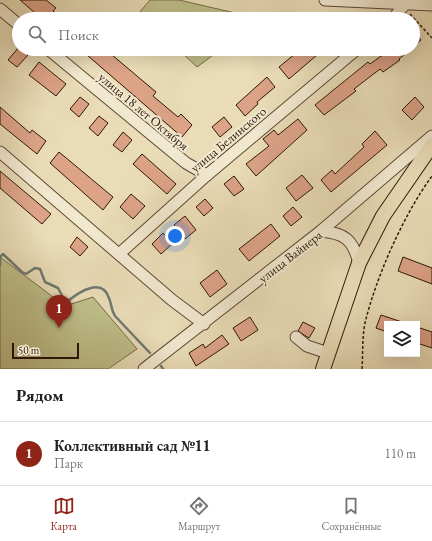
<!DOCTYPE html>
<html lang="ru">
<meta charset="utf-8">
<style>
:root{--surface:#fff;--page:#f2f2f2;--text:#202124;--muted:#757577;--line:#e0e0e0;--accent:#8f2418}
body{margin:0;font-family:"EB Garamond",serif;background:var(--page);color:var(--text)}
.controls{position:absolute;right:12px;bottom:12px;display:grid;overflow:hidden;border-radius:0px;box-shadow:0 4px 16px #0002}
.controls button{width:36px;height:36px;display:grid;place-items:center;padding:0;border:0;border-bottom:1px solid var(--line);background:var(--surface);color:var(--text);font:20px sans-serif}
.scale{position:absolute;left:12px;bottom:10px;width:67px;box-sizing:border-box;padding-left:4px;border:2px solid #2e1808;border-top:0;font-size:11px;line-height:14px;white-space:nowrap;color:#2e1808;-webkit-text-stroke:3px #f1e8d0;paint-order:stroke}
.you{position:absolute;left:175px;top:236px;width:14px;height:14px;margin:-10px;border:3px solid #fff;border-radius:50%;background:#1a73e8;box-shadow:0 0 0 6px #1a73e833}
.badge{display:grid;place-items:center;width:26px;height:26px;border-radius:50%;background:var(--accent);color:#fff;font-size:13px;font-weight:700}
.pin{position:absolute;translate:-50% -33px;filter:drop-shadow(0 1px 2px #0008)}
.pin::after{content:'';position:absolute;top:21px;width:14px;height:12px;background:inherit;clip-path:polygon(0 0,100% 0,50% 100%)}
.list{margin:0;padding:0;list-style:none}
h2{display:flex;justify-content:space-between;align-items:center;height:52px;margin:0;padding:0 16px;font-size:17px}
h2 small{font-size:13px;font-weight:400;color:var(--muted)}
.list li{display:grid;grid-template-columns:26px 1fr auto;gap:12px;align-items:center;box-sizing:border-box;height:64px;padding:0 16px;border-top:1px solid var(--line)}
.list b{display:block;font-size:15px;white-space:nowrap}
.list p{margin:0;font-size:13px;white-space:nowrap;color:var(--muted)}
.list em{font-size:13px;font-style:normal;color:var(--muted)}
.icon{flex:none;width:22px;height:22px;fill:none;stroke:currentColor;stroke-width:2;stroke-linecap:round;stroke-linejoin:round}
.map{position:relative;flex:none;width:432px;height:369px;overflow:hidden}
.search{position:absolute;background:var(--surface);box-shadow:0 4px 16px #0002;left:12px;right:12px;top:12px;height:44px;display:flex;align-items:center;gap:10px;box-sizing:border-box;padding:0 14px;border-radius:22px;color:var(--muted);font-size:15px}
.sheet{height:116px;background:var(--surface)}
nav{display:flex;justify-content:space-around;align-items:center;box-sizing:border-box;height:56px;border-top:1px solid var(--line);background:var(--surface);font-size:11px;color:var(--muted)}
nav a{display:grid;justify-items:center;gap:2px}
nav .on{color:var(--accent)}
.map>svg:first-child{display:block}
.green{fill:#bebe89;stroke:#766b48}
.lines{fill:none;stroke-linecap:round;stroke-linejoin:round}
.stream{stroke:#6f7972;stroke-width:2.5}
.building{fill:#dca387;stroke:#2e1808}
.minor-casing{stroke:#5d4934;stroke-width:13}
.major-casing{stroke:#2e1808;stroke-width:16}
.path{stroke:#2e1808;stroke-width:1.5;stroke-dasharray:3 2;stroke-linecap:butt}
.minor{stroke:#f1e8d0;stroke-width:11}
.major{stroke:#e9dcb7;stroke-width:14}
.labels{text-anchor:middle;stroke-width:4;stroke-linejoin:round;paint-order:stroke}
.street-label{font-size:13px;fill:#2e1808;stroke:#f1e8d0}
</style>
<div class="map">
<svg width="432" height="369" viewBox="0 0 432 369">
<rect width="100%" height="100%" fill="#e9dcb7"/>
<filter id="stains"><feTurbulence type="fractalNoise" baseFrequency=".005" numOctaves="4"/><feColorMatrix values="0 0 0 0 .2 0 0 0 0 .09 0 0 0 0 .02 0 0 0 .5 -.17"/></filter>
<radialGradient id="worn" r=".72"><stop offset=".6" stop-color="#630" stop-opacity="0"/><stop offset="1" stop-color="#630" stop-opacity=".3"/></radialGradient>
<!-- green -->
<g class="green">
<path d="M150,0h29l82,19h-116l-6,-6z"/>
<path d="M178,49h43l-24,18z"/>
<path d="M0,257l65,49 28,-9 44,52 -29,20h-108z"/>
</g>
<g class="lines">
<!-- stream -->
<g class="stream">
<path d="M0,265v-8l3,-3 19,18 4,2 9,-6 5,1 5,13 13,6 7,13h3c11,-9 34,-24 41,-3 3,7 2,12 6,18l35,37"/>
<path d="M161,366l2,3"/>
</g>
</g>
<!-- building -->
<g class="building">
<path d="M20,0h26l10,8 -3,3 10,8h-21z"/>
<path d="M413,31l8,9 -8,7z"/>
<path d="M19,47l9,8 -11,12 -9,-7z"/>
<path d="M80,49h25l51,43 -3,4 25,21 3,-3 11,11 -10,12z"/>
<path d="M301,49h23l-35,30 -10,-12z"/>
<path d="M391,49h20l-12,10 1,1 -17,12 -3,-3 -26,20 2,2 -32,24 -9,-10 53,-43 2,2z"/>
<path d="M39,62l27,22 -10,12 -27,-21z"/>
<path d="M267,77l8,10 -18,15 1,2 -13,12 -9,-11z"/>
<path d="M80,97l9,7 -10,13 -9,-8z"/>
<path d="M415,97l9,10 -12,13 -10,-10z"/>
<path d="M0,107l30,26 2,-3 14,11 -9,13 -37,-30z"/>
<path d="M99,116l9,7 -10,13 -9,-8z"/>
<path d="M224,117l8,10 -12,10 -8,-10z"/>
<path d="M298,119l9,11 -51,46 -10,-12 23,-18 -6,-7 11,-9 4,5z"/>
<path d="M375,131l12,14 -56,47 -10,-12 11,-10 3,4 29,-27 -2,-3z"/>
<path d="M123,132l9,8 -10,12 -9,-7z"/>
<path d="M59,152l54,45 -10,13 -53,-47z"/>
<path d="M142,154l34,30 -9,10 -34,-30z"/>
<path d="M0,171l51,43 -9,10 -42,-36z"/>
<path d="M302,175l11,13 -17,13 -10,-13z"/>
<path d="M234,176l10,13 -10,7 -10,-12z"/>
<path d="M131,194l14,12 -12,13 -13,-12z"/>
<path d="M205,199l8,9 -9,8 -8,-9z"/>
<path d="M293,207l9,10 -11,9 -8,-10z"/>
<path d="M185,216l11,14 -11,9 -11,-14z"/>
<path d="M271,224l9,12 -31,25 -10,-12z"/>
<path d="M163,233l9,11 -11,10 -9,-10z"/>
<path d="M77,237l11,10 -8,9 -10,-9z"/>
<path d="M403,257l29,11v16l-34,-13z"/>
<path d="M217,270l10,14 -17,13 -10,-14z"/>
<path d="M381,315l24,8 -1,1h-17v8l-11,-4z"/>
<path d="M250,317l8,13 -17,11 -8,-13z"/>
<path d="M303,322l12,6 -6,10 -11,-7z"/>
<path d="M417,327l15,5v16l-15,-5z"/>
<path d="M222,335l7,9 -33,22 -7,-13 14,-9 2,4z"/>
</g>
<g class="lines">
<defs>
<g id="minor">
<path d="M325,0l107,5"/>
<path d="M0,9l19,16"/>
<path d="M393,19l12,-15"/>
<path d="M48,49l138,114 21,12"/>
<path d="M0,152l172,148 32,24"/>
<path d="M321,231c24,2 32,9 38,32"/>
<path d="M119,254l88,-79 150,-126"/>
<path d="M296,337l11,9 21,7"/>
<path d="M144,369l177,-138 111,-95"/>
</g>
<path id="major" d="M323,369l36,-106 24,-47 49,-71"/>
</defs>
<!-- minor casing -->
<use href="#minor" class="minor-casing"/>
<!-- major casing -->
<use href="#major" class="major-casing"/>
<!-- path -->
<g class="path">
<path d="M410,14l22,24"/>
<path d="M362,369c1,-15 0,-31 3,-46 11,-46 39,-109 67,-147"/>
</g>
<!-- minor -->
<use href="#minor" class="minor"/>
<!-- major -->
<use href="#major" class="major"/>
</g>
<g class="labels">
<!-- street labels -->
<g class="street-label">
<text transform="translate(144 111) rotate(40)" y="5">улица 18 лет Октября</text>
<text transform="translate(228 139) rotate(-40)" y="5">улица Белинского</text>
<text transform="translate(290 256) rotate(-38)" y="5">улица Вайнера</text>
</g>
</g>
<rect width="100%" height="100%" filter="url(#stains)"/>
<rect width="100%" height="100%" fill="url(#worn)"/>
</svg>
<div class="controls">
<button><svg class="icon" aria-label="layers" viewBox="0 0 24 24"><path d="M12 4l9 5-9 5-9-5zM3 14l9 5 9-5"/></svg></button>
</div>
<div class="scale">50 m</div>
<div class="you"></div>
<div class="pin badge" style="left:59px;top:328px">1</div>
<div class="search"><svg class="icon" aria-label="search" viewBox="0 0 24 24"><circle cx="10" cy="10" r="6"/><path d="M15 15l6 6"/></svg>Поиск</div>
</div>
<section class="sheet">
<h2>Рядом<small></small></h2>
<ul class="list">
<li><span class="badge">1</span><div><b>Коллективный сад №11</b><p>Парк</p></div><em>110 m</em></li>
</ul>
</section>
<nav>
<a class="on"><svg class="icon" aria-label="map" viewBox="0 0 24 24"><path d="M3 6l6-2 6 2 6-2v14l-6 2-6-2-6 2zM9 4v14M15 6v14"/></svg>Карта</a>
<a><svg class="icon" aria-label="directions" viewBox="0 0 24 24"><path d="M12 3l9 9-9 9-9-9zM9 14v-3h6M13 9l2 2-2 2"/></svg>Маршрут</a>
<a><svg class="icon" aria-label="saved" viewBox="0 0 24 24"><path d="M7 4h10v16l-5-4-5 4z"/></svg>Сохранённые</a>
</nav>
